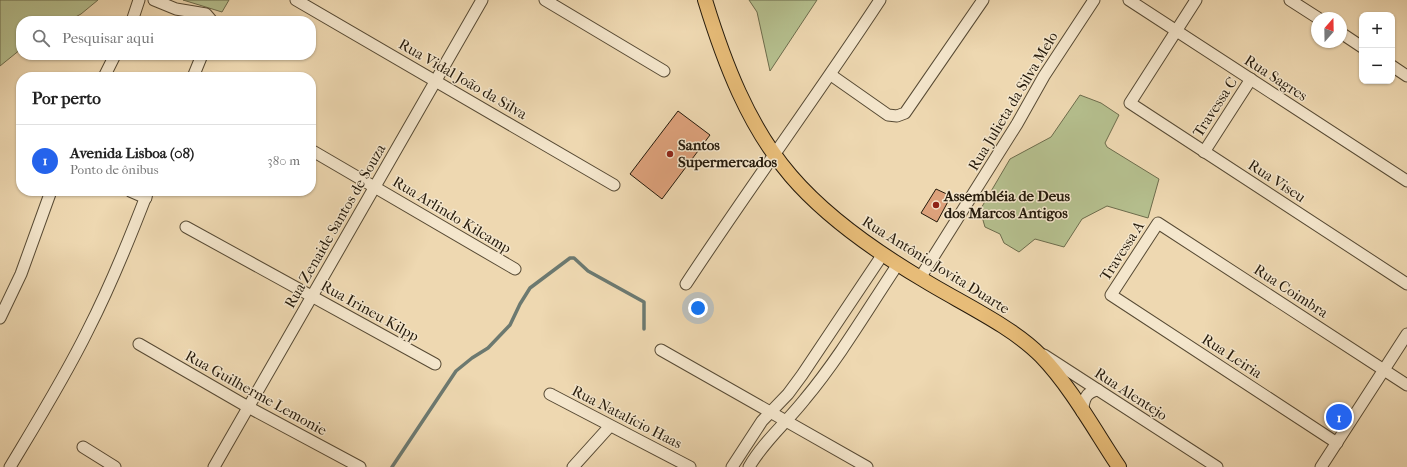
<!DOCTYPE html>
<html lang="pt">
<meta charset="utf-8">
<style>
:root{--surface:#fff;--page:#f2f2f2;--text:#222;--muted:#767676;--line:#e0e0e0;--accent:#2563eb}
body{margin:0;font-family:"IM FELL French Canon",serif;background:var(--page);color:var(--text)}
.controls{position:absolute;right:12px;top:12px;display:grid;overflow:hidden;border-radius:8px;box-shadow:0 1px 3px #0004}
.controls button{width:36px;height:36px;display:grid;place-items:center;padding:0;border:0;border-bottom:1px solid var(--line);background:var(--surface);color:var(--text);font:20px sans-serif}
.compass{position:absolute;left:1311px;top:12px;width:36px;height:36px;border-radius:50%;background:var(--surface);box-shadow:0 1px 3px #0004;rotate:20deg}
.you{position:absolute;left:698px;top:308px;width:14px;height:14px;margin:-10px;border:3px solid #fff;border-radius:50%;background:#1a73e8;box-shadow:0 0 0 6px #1a73e833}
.badge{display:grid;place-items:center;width:26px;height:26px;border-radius:50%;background:var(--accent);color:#fff;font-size:13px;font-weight:700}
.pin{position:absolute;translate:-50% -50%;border:2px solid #fff;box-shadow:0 1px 4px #0006}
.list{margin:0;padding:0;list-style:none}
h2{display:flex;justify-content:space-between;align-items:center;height:52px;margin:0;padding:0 16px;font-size:17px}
h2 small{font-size:13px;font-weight:400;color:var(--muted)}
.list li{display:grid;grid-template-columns:26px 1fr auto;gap:12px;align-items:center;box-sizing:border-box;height:72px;padding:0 16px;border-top:1px solid var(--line)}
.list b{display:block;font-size:15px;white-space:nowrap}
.list p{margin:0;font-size:13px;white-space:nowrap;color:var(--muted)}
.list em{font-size:13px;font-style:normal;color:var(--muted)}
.icon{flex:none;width:22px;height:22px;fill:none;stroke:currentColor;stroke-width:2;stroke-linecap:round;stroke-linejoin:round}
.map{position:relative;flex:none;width:1407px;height:467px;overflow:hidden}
.search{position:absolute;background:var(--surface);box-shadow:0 1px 3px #0004;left:16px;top:16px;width:300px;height:44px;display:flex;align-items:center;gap:10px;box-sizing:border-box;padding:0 14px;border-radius:16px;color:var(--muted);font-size:15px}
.panel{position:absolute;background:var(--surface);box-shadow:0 1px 3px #0004;left:16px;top:72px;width:300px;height:124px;border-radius:16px}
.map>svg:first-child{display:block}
.green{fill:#b5bf8e;stroke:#6d6c4c}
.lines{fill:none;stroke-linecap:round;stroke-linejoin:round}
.stream{stroke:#6c7970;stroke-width:3.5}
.building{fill:#dda17b;stroke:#251a0b}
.minor-casing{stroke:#574a34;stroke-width:13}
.major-casing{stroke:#251a0b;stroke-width:16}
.minor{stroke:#f4e6cc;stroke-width:11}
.major{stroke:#e7bc78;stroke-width:14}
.poi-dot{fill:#8f2418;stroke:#f4e6cc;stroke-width:1.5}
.labels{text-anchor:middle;stroke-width:3;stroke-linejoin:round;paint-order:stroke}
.street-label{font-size:15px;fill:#251a0b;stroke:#f4e6cc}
.poi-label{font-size:15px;font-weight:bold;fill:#251a0b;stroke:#f4e6cc;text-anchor:start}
</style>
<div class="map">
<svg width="1407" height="467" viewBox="0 0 1407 467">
<rect width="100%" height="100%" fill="#eed8b1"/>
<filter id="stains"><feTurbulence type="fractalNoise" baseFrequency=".005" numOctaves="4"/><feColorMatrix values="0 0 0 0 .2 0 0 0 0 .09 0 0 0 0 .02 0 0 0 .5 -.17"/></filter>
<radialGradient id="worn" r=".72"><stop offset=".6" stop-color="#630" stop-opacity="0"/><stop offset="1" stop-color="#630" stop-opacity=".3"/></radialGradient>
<!-- green -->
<g class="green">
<path d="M0,0h98l-17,14 -13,7h-47v28l-21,17z"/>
<path d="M183,0h46l-7,12z"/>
<path d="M749,0h68l-47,71 -13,-59z"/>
<path d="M1080,95l21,8 18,12 -14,28 2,4 52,32 -11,39 -41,-12 -25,13 -18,28 -29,-8 -16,13 -15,-9 -4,-9 -15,-7 -5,-17 30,-51 41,-22z"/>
</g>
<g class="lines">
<!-- stream -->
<path class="stream" d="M392,467l64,-96 16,-13 16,-10 22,-23 10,-21 10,-16 40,-30h4l14,13 56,31v27"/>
</g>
<!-- building -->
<g class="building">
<path d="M678,111l32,24 -48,64 -32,-25z"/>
<path d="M936,189l15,7 -14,26 -16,-9z"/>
</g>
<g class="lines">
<defs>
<g id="minor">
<path d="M154,0l22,9 30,5 6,7"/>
<path d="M296,0l318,185"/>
<path d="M545,0l119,71"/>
<path d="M1129,0l278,181"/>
<path d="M1196,0l-66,103 277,181"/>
<path d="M1290,0l28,18"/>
<path d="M132,21l7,-21"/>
<path d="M1341,33l21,14"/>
<path d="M1392,66l15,10"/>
<path d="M831,75l57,40 9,1 8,-3 78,-113"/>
<path d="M104,77l11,-22"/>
<path d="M193,77l9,-22"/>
<path d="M311,150l204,119"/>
<path d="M1204,152l47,-73"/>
<path d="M130,191l16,7"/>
<path d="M186,227l249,137"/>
<path d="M920,278l97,-154 27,-48 50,-76"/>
<path d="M686,284c63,-96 131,-188 194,-284"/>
<path d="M0,318l21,-44 30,-83"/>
<path d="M139,344l109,63 112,60"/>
<path d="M661,350l206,117"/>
<path d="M1044,355l173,112"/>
<path d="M550,394l140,73"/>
<path d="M1082,412c2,-12 3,-20 16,-22"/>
<path d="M1337,443l-226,-148 47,-72 249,162"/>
<path d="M83,447l32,20"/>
<path d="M10,467c27,-45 55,-90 78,-137 23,-45 42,-92 60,-139"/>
<path d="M214,467l268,-467"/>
<path d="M573,467l37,-41"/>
<path d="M732,467l30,-46 26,-27 14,-19 81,-121"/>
<path d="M749,467c15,-26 38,-45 56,-68 35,-42 63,-90 93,-135"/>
<path d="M1321,467l86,-133"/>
</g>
<path id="major" d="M705,0c19,62 43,126 86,176 36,42 84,75 131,103 37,23 90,47 119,77 30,31 54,75 78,111"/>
</defs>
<!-- minor casing -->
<use href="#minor" class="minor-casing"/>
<!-- major casing -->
<use href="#major" class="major-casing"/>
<!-- minor -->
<use href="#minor" class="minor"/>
<!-- major -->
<use href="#major" class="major"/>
</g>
<!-- markers -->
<g class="poi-dot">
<circle cx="670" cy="154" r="4"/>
<circle cx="936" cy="205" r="4"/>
</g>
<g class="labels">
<!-- street labels -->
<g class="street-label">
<text transform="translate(1276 78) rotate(33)" y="5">Rua Sagres</text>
<text transform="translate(463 79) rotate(30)" y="5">Rua Vidal João da Silva</text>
<text transform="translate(1013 101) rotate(-59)" y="5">Rua Julieta da Silva Melo</text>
<text transform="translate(1215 107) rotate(-57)" y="5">Travessa C</text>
<text transform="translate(1277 181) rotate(33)" y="5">Rua Viseu</text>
<text transform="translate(452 215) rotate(31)" y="5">Rua Arlindo Kilcamp</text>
<text transform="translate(335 226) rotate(-60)" y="5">Rua Zenaide Santos de Souza</text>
<text transform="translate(1122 251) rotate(-57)" y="5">Travessa A</text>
<text transform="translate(936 265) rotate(32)" y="5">Rua Antônio Jovita Duarte</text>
<text transform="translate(1291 291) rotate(33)" y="5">Rua Coimbra</text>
<text transform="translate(370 311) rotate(29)" y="5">Rua Irineu Kilpp</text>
<text transform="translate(1232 356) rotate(33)" y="5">Rua Leiria</text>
<text transform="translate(256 393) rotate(29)" y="5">Rua Guilherme Lemonie</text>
<text transform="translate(1131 394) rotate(33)" y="5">Rua Alentejo</text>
<text transform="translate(627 417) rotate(27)" y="5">Rua Natalício Haas</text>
</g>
<!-- poi labels -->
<g class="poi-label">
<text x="678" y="150">Santos<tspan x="678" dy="17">Supermercados</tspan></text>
<text x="944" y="201">Assembléia de Deus<tspan x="944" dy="17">dos Marcos Antigos</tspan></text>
</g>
</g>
<rect width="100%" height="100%" filter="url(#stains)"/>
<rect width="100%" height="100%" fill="url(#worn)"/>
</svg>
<div class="controls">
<button>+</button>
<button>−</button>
</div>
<svg class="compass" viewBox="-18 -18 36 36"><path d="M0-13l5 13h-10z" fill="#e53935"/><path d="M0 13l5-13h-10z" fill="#767676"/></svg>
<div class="you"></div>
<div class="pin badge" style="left:1339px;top:417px">1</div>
<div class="search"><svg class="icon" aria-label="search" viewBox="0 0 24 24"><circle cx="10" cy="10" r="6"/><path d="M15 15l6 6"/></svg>Pesquisar aqui</div>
<section class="panel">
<h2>Por perto<small></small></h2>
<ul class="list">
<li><span class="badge">1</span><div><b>Avenida Lisboa (08)</b><p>Ponto de ônibus</p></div><em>380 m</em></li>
</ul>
</section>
</div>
